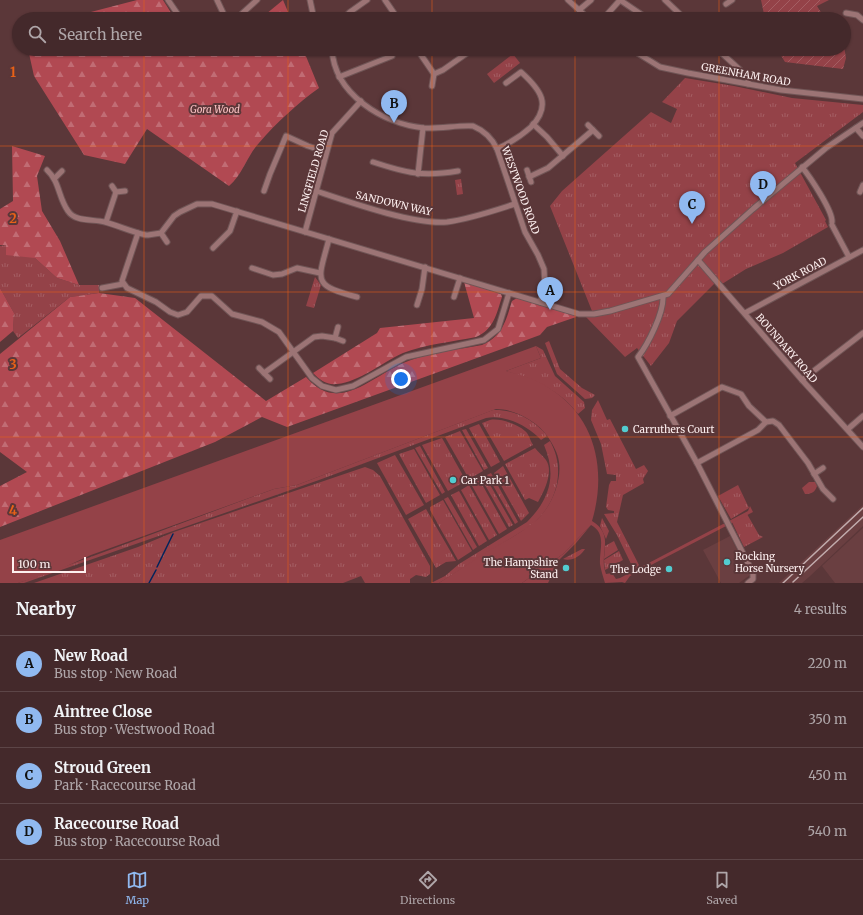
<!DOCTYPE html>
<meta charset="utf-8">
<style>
:root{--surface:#44292b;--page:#4e3537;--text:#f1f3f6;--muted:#afa6a9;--line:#5c4547;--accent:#90b9f0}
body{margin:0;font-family:Merriweather,serif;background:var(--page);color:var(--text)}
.scale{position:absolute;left:12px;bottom:10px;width:74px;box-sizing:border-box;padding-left:4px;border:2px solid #fef0f0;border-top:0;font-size:11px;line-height:14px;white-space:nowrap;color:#fef0f0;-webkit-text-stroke:3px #5b3739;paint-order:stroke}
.you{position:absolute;left:401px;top:379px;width:14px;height:14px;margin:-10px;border:3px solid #fff;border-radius:50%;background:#1a73e8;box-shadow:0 0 0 6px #1a73e833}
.badge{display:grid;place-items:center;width:26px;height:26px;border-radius:50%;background:var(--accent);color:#111;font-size:13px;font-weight:700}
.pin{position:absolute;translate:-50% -33px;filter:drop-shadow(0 1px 2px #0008)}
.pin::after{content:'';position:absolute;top:21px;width:14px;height:12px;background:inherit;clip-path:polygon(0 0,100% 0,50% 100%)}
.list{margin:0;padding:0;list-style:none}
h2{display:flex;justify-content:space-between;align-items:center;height:52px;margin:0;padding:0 16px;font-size:17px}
h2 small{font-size:13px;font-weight:400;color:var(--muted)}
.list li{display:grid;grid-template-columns:26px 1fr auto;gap:12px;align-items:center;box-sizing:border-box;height:56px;padding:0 16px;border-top:1px solid var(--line)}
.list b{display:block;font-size:15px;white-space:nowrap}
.list p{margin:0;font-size:13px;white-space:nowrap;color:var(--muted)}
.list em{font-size:13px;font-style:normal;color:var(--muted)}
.icon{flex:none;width:22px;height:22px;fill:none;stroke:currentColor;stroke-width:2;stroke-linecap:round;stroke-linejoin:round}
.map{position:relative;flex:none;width:863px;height:583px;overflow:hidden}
.search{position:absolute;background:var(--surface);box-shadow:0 1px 3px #0004;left:12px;right:12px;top:12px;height:44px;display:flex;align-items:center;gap:10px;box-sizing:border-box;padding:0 14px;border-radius:22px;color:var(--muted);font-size:15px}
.sheet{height:276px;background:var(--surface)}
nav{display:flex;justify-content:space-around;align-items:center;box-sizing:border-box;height:56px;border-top:1px solid var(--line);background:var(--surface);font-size:11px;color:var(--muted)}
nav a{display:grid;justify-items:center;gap:2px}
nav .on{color:var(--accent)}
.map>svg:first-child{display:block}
.built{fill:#6a3f41}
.grass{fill:url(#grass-tufts)}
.forest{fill:url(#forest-firs)}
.garden{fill:url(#garden-furrows)}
.pitch{fill:#944248}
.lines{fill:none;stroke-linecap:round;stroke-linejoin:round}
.stream{stroke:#00245c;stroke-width:1.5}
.minor-casing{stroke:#705556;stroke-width:7}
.minor{stroke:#9c7475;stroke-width:5}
.rail{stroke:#c2acad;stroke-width:1.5}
.grid{fill:none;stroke:#e96117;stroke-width:1;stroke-opacity:0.55}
.poi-dot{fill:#52ccd0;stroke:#5b3739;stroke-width:1.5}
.labels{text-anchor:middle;stroke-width:4;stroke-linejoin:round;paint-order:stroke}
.street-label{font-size:10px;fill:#fef0f0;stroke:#5b3739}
.park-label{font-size:10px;font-style:italic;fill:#fbc2c3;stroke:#5b3739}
.poi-label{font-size:10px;fill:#fef0f0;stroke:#5b3739;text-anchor:start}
.grid-label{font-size:13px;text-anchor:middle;font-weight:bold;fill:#e96117;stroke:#5b3739;stroke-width:4;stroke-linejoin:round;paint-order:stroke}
</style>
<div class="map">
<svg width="863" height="583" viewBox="0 0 863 583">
<defs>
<pattern id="grass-tufts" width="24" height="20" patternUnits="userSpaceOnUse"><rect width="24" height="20" fill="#944248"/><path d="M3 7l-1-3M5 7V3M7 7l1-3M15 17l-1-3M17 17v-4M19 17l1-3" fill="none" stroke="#a45e63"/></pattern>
<pattern id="forest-firs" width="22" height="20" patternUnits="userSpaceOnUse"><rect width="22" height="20" fill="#b14952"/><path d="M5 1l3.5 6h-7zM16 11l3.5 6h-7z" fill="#c16c74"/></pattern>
<pattern id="garden-furrows" width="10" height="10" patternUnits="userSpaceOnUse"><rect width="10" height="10" fill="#944248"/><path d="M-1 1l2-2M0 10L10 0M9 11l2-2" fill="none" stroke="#a45e63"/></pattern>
</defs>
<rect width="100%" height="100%" fill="#5b3739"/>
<!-- built -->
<g class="built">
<path d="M863,505v21l-54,51 -7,6h-23z"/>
<path d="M863,528v55h-28l-13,-17z"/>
<path d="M730,536l20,39 -11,8h-18l-18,-33z"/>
</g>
<!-- grass -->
<g class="grass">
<path d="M513,54l7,9 -26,20 -7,-9z"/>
<path d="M685,78l49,8 58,12 71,7v7l-68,51 31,57 -1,1 3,6 -45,26 -37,16 -24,15 -4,-4 -41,41 -8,22 -18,23 -14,-18 -12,9 -39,-40 6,-6 -42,-105 12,-15 89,-79 20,11 6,-14 -15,-7z"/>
<path d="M461,179l2,15 -6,1 -2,-15z"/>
<path d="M6,245l29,13 22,20 22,7h20v8l-29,4 -52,41 -5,-7 1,-18 -14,-25v-42z"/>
<path d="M315,277l6,8 -7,23 -8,-2z"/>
<path d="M549,341l11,28 22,19 13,7 -3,3 -7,1 -28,-25 -12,-31z"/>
<path d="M536,346l7,4 12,26 29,26 1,6 -7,6c-20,-26 -43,-33 -72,-43l35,-13z"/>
<path d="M598,400l9,20 3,-1 26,50 8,-4 4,6 -5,8 1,4 -21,12 -6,27 23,45 -6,3 -17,-35 -13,-21 10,-1v-2l-6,-1 -2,-3 3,-22 2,-4h5v-6l-9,-1 -6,-30 -10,-24 1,-10z"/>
<path d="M493,410c20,-1 42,10 54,26l-6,4c-12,-14 -37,-26 -55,-22l-167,62 -295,103h-6c86,-30 171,-63 256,-94l23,-4z"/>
<path d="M490,420c10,-2 27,4 35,11 4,3 5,9 8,14l-29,16 -22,-38z"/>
<path d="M479,424l21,38 -9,5 -22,-39z"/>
<path d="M466,429l22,39 -4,2 -22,-40z"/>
<path d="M460,431l23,40 -14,8 -24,-42z"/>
<path d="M442,438l24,43 -18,10 -26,-46z"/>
<path d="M550,441c17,30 6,66 -21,86l-90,56h-8l14,-7 14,-12 68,-42c23,-23 30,-47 17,-77z"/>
<path d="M420,446l25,46 -3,2 -27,-46z"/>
<path d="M535,448c3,4 8,8 11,12 8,12 -2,31 -8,42l-9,-4 -4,2 -20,-36z"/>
<path d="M414,449l26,46 -14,8 -27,-49z"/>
<path d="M395,455l29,50 -18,10 -29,-52z"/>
<path d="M503,466l26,47 -8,8 -27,-48z"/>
<path d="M365,467l8,3 7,6 50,90v8l-4,3 -10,-2 -6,4v4h-45l-4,-7 -18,7h-309l104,-36 36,-15z"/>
<path d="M491,473l27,49 -3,2 -28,-49z"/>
<path d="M485,476l28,49 -4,2 -28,-49z"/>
<path d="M479,479l28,50 -8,5 -28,-50z"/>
<path d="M809,482h6l2,4c-2,6 -5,8 -12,8l-3,-6z"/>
<path d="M469,485l28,50 -8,5 -28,-50z"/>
<path d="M738,485l11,23 -18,11 -13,-23z"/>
<path d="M459,491l28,50 -8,5 -28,-51z"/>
<path d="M448,497l29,50 -4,3 -29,-51z"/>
<path d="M443,500l29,51 -14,9 -28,-50v-3z"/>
<path d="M426,509l30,52 -10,1 -10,6 -28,-49z"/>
<path d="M747,514l12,21 4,2 -19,10 -12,-25z"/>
<path d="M602,518l7,13 -3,8 -6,-13z"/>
<path d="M591,525l-15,18 -17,17 -11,23h-26l41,-29z"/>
<path d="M614,541l4,9 -14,9 1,-13z"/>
<path d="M582,549h3c-4,7 -14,13 -22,10z"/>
<path d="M619,551l4,9 -18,10 -1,-10z"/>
</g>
<!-- forest -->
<g class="forest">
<path d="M137,0h26l12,19h-111z"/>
<path d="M283,0l8,19h-31z"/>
<path d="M28,49h166l4,6 21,-2 5,-4h79l16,39c-21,15 -43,35 -60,55 -12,13 -16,31 -30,43l-82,-57 -22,35 -41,-9 -50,-79z"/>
<path d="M12,146l33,10 -8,20 5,35 18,30 19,44 -22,-7 -22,-20 -29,-3v-10h-6v-36l13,-8z"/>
<path d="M464,282l37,12 1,3c-6,18 -8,32 -26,40 -24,5 -50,7 -73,16 -20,9 -44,29 -66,31 -11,1 -17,-4 -24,-11l64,-40 3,-5 94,-10z"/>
<path d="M0,288l14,25 -1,18 -13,11z"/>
<path d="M99,293l36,5 131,103 40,-24c35,41 70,-7 108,-18 22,-7 46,-10 68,-14 21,-9 24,-25 30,-44l5,-3 62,18 -32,11 -7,8 -253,92 -25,-10 -47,25 -215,85v-41l27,-14 -27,-20v-98l70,-57z"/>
</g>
<!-- garden -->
<g class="garden">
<path d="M761,0h68l-12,6 8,13h-60z"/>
<path d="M844,46l2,12 -3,11 -58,-7 -8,-13h67z"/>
</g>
<!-- pitch -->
<path class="pitch" d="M536,346l5,12 -35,13c15,4 30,8 43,17 47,29 58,83 43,133 24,15 6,32 14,53l6,-1 4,6 4,-1 128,-67 2,-5 3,6 -123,64 -5,7 -3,-1 -17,1c-2,-6 -4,-13 -5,-19 -1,-15 7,-30 -9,-39l-28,29 -41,29h-83c14,-9 29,-19 43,-28 17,-11 37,-20 52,-33 16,-12 28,-40 25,-60 -1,-9 -6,-17 -11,-25 -11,-16 -33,-28 -52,-28l-199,76 -23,4 -183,66 -35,16 -38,12h-18v-43z"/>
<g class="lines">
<!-- stream -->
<g class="stream">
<path d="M157,567l16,-33"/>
<path d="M149,583l7,-13"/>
</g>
<defs>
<g id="minor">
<path d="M168,0l13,19"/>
<path d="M217,0l9,19"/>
<path d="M310,0l4,19"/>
<path d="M385,0l13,19"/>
<path d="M568,0l21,19"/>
<path d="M620,0l28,19"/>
<path d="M665,0l20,19"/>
<path d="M726,4l6,-4"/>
<path d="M579,10l12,-10"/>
<path d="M846,13l11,2 6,5"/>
<path d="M236,19l21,-19"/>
<path d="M343,19l7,-7 17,-12"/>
<path d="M603,19l17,-19"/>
<path d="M332,49c2,45 51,75 92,79 17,1 33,-3 49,-2 12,5 19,12 24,23l28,83 13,23 6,14 1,18 -5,15"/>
<path d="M417,49l17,25 9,-4 30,-21"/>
<path d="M631,49l29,18 28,6 93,17 82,9"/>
<path d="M717,49l31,28v7"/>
<path d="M339,77l53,-21"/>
<path d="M432,86l2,-12"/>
<path d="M533,124l14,13 16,19"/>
<path d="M588,125l11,11"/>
<path d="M856,128l7,8"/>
<path d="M497,149c13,-6 23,-12 34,-22 21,-22 10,-37 -10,-55l-15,11"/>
<path d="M373,162c33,11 50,15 85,9"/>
<path d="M802,167c8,10 31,44 30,55"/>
<path d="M47,170c13,12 11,27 21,41 7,11 25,8 37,11 14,4 27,10 41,13"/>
<path d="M527,170l4,12"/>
<path d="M418,174l5,-46"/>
<path d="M529,177l19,-9 45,-38"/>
<path d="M55,178l7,-7"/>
<path d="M112,186l4,6"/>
<path d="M264,191l6,-17 16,-38 22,10 18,6"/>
<path d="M316,191c33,11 98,34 131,31 23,-3 46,-11 68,-18"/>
<path d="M860,192l3,-7"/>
<path d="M106,222l10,-30 9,-1"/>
<path d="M832,225l17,32"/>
<path d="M305,232l27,-99 29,-32"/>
<path d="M138,233l-16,48 5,7 29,14 14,10 8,3 9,-3 14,-16h11l20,18 30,8 17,10 33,46 10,8 14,4 17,-4 53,-29 78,-17 14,-11 11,-36"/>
<path d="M161,233l6,9"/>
<path d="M148,235l13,-2 13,-17 6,-4 17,-8h15l367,110h15l16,-3 58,-17 37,-42 48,-43 73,-61 37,-25"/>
<path d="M329,239c-11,42 -18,46 28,58"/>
<path d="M213,248l17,-17 7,-20"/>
<path d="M698,260l104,120 61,67"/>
<path d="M252,268l21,7 9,-1 15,-6 23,5"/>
<path d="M102,288l21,-4"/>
<path d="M663,296c1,17 -15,48 -25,61l59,106 56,110v6l-5,4"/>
<path d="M454,297l6,-19"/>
<path d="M417,305l5,-16 3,-22"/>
<path d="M745,313l118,-63"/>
<path d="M338,327l-3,11 8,3"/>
<path d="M259,368l11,11"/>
<path d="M264,373l50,-36 8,-1 13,2"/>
<path d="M802,380l61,-47"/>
<path d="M670,416l52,-29 19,7 8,12 17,16 7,-1 6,4 29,38 15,26 10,10"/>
<path d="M848,429l15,-13"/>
<path d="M697,463l61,-33 8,-8"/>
<path d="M814,474l9,-6"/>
</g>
</defs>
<!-- minor casing -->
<use href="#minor" class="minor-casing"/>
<!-- minor -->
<use href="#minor" class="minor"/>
<!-- rail -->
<g class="rail">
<path d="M793,582l70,-65"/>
<path d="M783,583l80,-75"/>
</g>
</g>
<!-- grid -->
<path class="grid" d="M144,0v19M288,0v19M432,0v19M575,0v19M719,0v19M144,49v534M288,49v534M432,49v534M575,49v534M719,49v534M0,146h863M0,292h863M0,437h863"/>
<!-- markers -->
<g class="poi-dot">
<circle cx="625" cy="429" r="4"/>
<circle cx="453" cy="480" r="4"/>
<circle cx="727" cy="562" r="4"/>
<circle cx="566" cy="568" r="4"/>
<circle cx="669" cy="569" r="4"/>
</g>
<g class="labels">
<!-- street labels -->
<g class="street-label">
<text transform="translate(746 74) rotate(10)" y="4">GREENHAM ROAD</text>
<text transform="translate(313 171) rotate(-74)" y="4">LINGFIELD ROAD</text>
<text transform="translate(521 190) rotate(70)" y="4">WESTWOOD ROAD</text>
<text transform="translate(394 203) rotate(13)" y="4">SANDOWN WAY</text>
<text transform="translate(800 273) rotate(-28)" y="4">YORK ROAD</text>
<text transform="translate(787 348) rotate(49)" y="4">BOUNDARY ROAD</text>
</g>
<!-- park labels -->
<g class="park-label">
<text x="215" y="113">Gora Wood</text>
</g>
<!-- poi labels -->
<g class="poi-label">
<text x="633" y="433">Carruthers Court</text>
<text x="461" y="484">Car Park 1</text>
<text x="735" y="560">Rocking<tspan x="735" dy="12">Horse Nursery</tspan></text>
<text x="558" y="566" text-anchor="end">The Hampshire<tspan x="558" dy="12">Stand</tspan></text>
<text x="661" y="573" text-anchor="end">The Lodge</text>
</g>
</g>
<g class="grid-label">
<text x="13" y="77">1</text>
<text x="13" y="223">2</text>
<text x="13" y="369">3</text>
<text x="13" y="515">4</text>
</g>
</svg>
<div class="scale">100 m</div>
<div class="you"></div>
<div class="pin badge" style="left:550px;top:310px">A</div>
<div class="pin badge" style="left:394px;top:123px">B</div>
<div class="pin badge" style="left:692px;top:224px">C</div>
<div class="pin badge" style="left:763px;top:204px">D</div>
<div class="search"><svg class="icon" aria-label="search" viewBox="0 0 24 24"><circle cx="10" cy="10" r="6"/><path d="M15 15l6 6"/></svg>Search here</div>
</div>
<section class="sheet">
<h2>Nearby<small>4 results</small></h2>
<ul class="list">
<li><span class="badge">A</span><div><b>New Road</b><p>Bus stop · New Road</p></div><em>220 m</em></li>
<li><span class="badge">B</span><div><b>Aintree Close</b><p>Bus stop · Westwood Road</p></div><em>350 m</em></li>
<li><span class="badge">C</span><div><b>Stroud Green</b><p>Park · Racecourse Road</p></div><em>450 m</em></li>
<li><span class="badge">D</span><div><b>Racecourse Road</b><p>Bus stop · Racecourse Road</p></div><em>540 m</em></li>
</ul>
</section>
<nav>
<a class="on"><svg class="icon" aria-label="map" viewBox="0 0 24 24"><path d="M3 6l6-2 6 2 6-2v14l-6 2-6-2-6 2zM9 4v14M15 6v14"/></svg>Map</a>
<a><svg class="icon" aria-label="directions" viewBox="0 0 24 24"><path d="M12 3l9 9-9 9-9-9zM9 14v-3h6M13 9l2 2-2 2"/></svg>Directions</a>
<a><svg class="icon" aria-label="saved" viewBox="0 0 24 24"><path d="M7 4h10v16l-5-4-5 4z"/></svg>Saved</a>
</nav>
